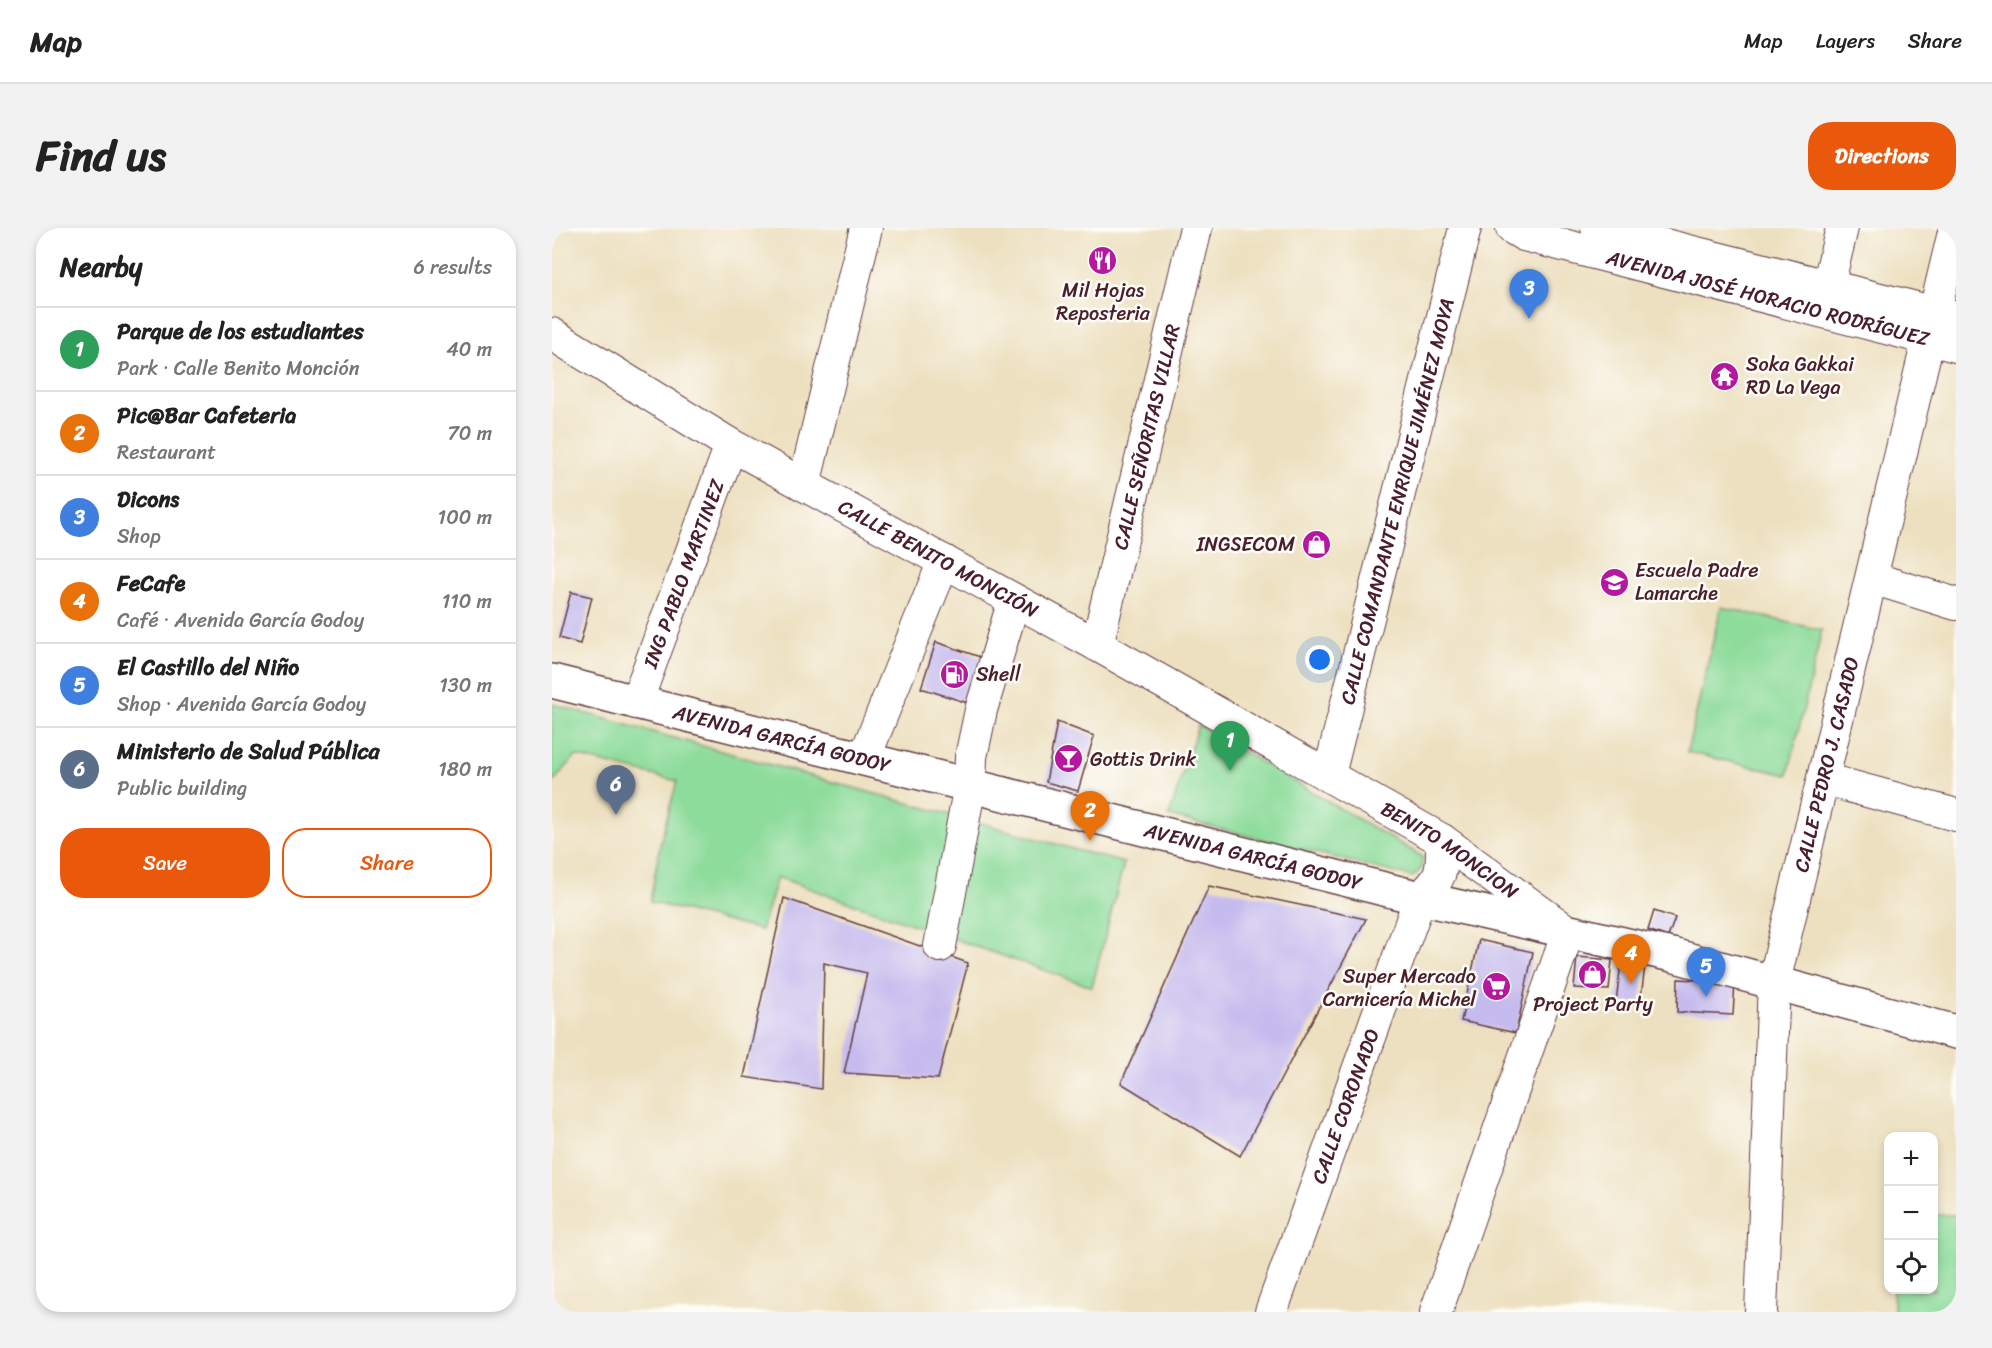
<!DOCTYPE html>
<meta charset="utf-8">
<style>
:root{--surface:#fff;--page:#f2f2f2;--text:#222;--muted:#767676;--line:#e0e0e0;--accent:#ea580c}
body{margin:0;font-family:Sriracha,sans-serif;background:var(--page);color:var(--text)}
.controls{position:absolute;right:18px;bottom:18px;display:grid;overflow:hidden;border-radius:12px;box-shadow:0 3px 9px #0003}
.controls button{width:54px;height:54px;display:grid;place-items:center;padding:0;border:0;border-bottom:2px solid var(--line);background:var(--surface);color:var(--text);font:30px sans-serif}
.you{position:absolute;left:768px;top:432px;width:21px;height:21px;margin:-15px;border:4px solid #fff;border-radius:50%;background:#1a73e8;box-shadow:0 0 0 9px #1a73e833}
.badge{display:grid;place-items:center;width:39px;height:39px;border-radius:50%;background:var(--accent);color:#fff;font-size:20px;font-weight:700}
.pin{position:absolute;translate:-50% -50px;filter:drop-shadow(0 2px 3px #0008)}
.pin::after{content:'';position:absolute;top:32px;width:21px;height:18px;background:inherit;clip-path:polygon(0 0,100% 0,50% 100%)}
.list{margin:0;padding:0;list-style:none}
h2{display:flex;justify-content:space-between;align-items:center;height:78px;margin:0;padding:0 24px;font-size:26px}
h2 small{font-size:20px;font-weight:400;color:var(--muted)}
.list li{display:grid;grid-template-columns:39px 1fr auto;gap:18px;align-items:center;box-sizing:border-box;height:84px;padding:0 24px;border-top:2px solid var(--line)}
.list b{display:block;font-size:22px;white-space:nowrap}
.list p{margin:0;font-size:20px;white-space:nowrap;color:var(--muted)}
.list em{font-size:20px;font-style:normal;color:var(--muted)}
.actions{display:flex;gap:12px;padding:18px 24px}
.actions a{flex:1;padding:14px 0;border:2px solid var(--accent);border-radius:24px;text-align:center;font-size:21px;color:var(--accent)}
.actions .main{background:var(--accent);color:#fff}
.icon{flex:none;width:33px;height:33px;fill:none;stroke:currentColor;stroke-width:2;stroke-linecap:round;stroke-linejoin:round}
.map{position:relative;flex:none;width:1404px;height:1084px;overflow:hidden;border-radius:24px}
header{display:flex;align-items:center;gap:36px;box-sizing:border-box;height:84px;padding:0 30px;background:var(--surface);border-bottom:2px solid var(--line)}
header strong{font-size:28px}
nav{display:flex;gap:33px;margin-inline-start:auto;font-size:21px}
.intro{display:flex;align-items:center;justify-content:space-between;box-sizing:border-box;height:144px;padding:0 36px}
h1{margin:0;font-size:42px}
.button{padding:15px 27px;border-radius:24px;background:var(--accent);color:#fff;font-size:21px;font-weight:700}
main{display:flex;gap:36px;padding:0 36px}
aside{flex:1;background:var(--surface);border-radius:24px;box-shadow:0 3px 9px #0003}
.map>svg:first-child{display:block}
.green{fill:#8edc9b;stroke:#6c7e63;stroke-width:1.5}
.building{fill:#c6bbee}
.lines{fill:none;stroke-linecap:round;stroke-linejoin:round}
.minor-casing{stroke:#623c41;stroke-width:34}
.major-casing{stroke:#623c41;stroke-width:36}
.minor{stroke:#fff;stroke-width:32}
.major{stroke:#fff;stroke-width:33}
.labels{text-anchor:middle;stroke-width:5;stroke-linejoin:round;paint-order:stroke}
.poi-label{font-size:20px;fill:#4a1f2b;stroke:#fdfcf7;text-anchor:start}
.street-label{font-size:20px;fill:#4a1f2b;stroke:#fdfcf7}
</style>
<header>
<strong>Map</strong>
<nav><a>Map</a><a>Layers</a><a>Share</a></nav>
</header>
<div class="intro"><h1>Find us</h1><a class="button">Directions</a></div>
<main>
<aside>
<h2>Nearby<small>6 results</small></h2>
<ul class="list">
<li><span class="badge" style="background:#2e9e5b">1</span><div><b>Parque de los estudiantes</b><p>Park · Calle Benito Monción</p></div><em>40 m</em></li>
<li><span class="badge" style="background:#e8710a">2</span><div><b>Pic@Bar Cafeteria</b><p>Restaurant</p></div><em>70 m</em></li>
<li><span class="badge" style="background:#3f7fe0">3</span><div><b>Dicons</b><p>Shop</p></div><em>100 m</em></li>
<li><span class="badge" style="background:#e8710a">4</span><div><b>FeCafe</b><p>Café · Avenida García Godoy</p></div><em>110 m</em></li>
<li><span class="badge" style="background:#3f7fe0">5</span><div><b>El Castillo del Niño</b><p>Shop · Avenida García Godoy</p></div><em>130 m</em></li>
<li><span class="badge" style="background:#5c6f8a">6</span><div><b>Ministerio de Salud Pública</b><p>Public building</p></div><em>180 m</em></li>
</ul>
<div class="actions"><a class="main">Save</a><a>Share</a></div>
</aside>
<div class="map">
<svg width="1404" height="1084" viewBox="0 0 1404 1084">
<rect width="100%" height="100%" fill="#fdfcf7"/>
<filter id="ink" filterUnits="userSpaceOnUse"><feTurbulence type="fractalNoise" baseFrequency=".0167" numOctaves="2"/><feDisplacementMap in="SourceGraphic" scale="12" xChannelSelector="R" yChannelSelector="G"/><feConvolveMatrix kernelMatrix="1 2 1 2 8 2 1 2 1" color-interpolation-filters="sRGB"/></filter>
<filter id="wash" filterUnits="userSpaceOnUse"><feTurbulence type="fractalNoise" baseFrequency=".008" numOctaves="4" result="noise"/><feDisplacementMap in="SourceGraphic" scale="24" xChannelSelector="R" yChannelSelector="G"/><feGaussianBlur stdDeviation="1.35" result="paint"/><feColorMatrix in="noise" values="0 0 0 0 0 0 0 0 0 0 0 0 0 0 0 0 0 1.4 0 .05"/><feComposite in="paint" operator="in"/></filter>
<g filter="url(#wash)">
<rect width="100%" height="100%" fill="#ede0c0"/>
<!-- green -->
<g class="green">
<path d="M1169,379l101,23 -34,145 -101,-23z"/>
<path d="M0,476l572,159 -32,124 -315,-110 -16,53 -111,-28 11,-62 16,-59 -101,-25 -24,27z"/>
<path d="M646,497l225,132 -2,12 -9,8 -243,-61z"/>
<path d="M1382,987h22v97h-62l-1,-22h41z"/>
</g>
<g id="blocks">
<!-- building -->
<g class="building">
<path d="M19,364l21,5 -12,47 -21,-6z"/>
<path d="M384,414l53,18 -15,45 -53,-17z"/>
<path d="M505,494l37,14 -16,55 -32,-9z"/>
<path d="M657,658l157,33 -126,237 -119,-73z"/>
<path d="M232,670l184,65 -30,116 -94,-6 23,-100 -43,-10 -3,126 -77,-12z"/>
<path d="M1102,683l21,7 -7,19 -20,-7z"/>
<path d="M927,712l54,12 -17,81 -55,-12z"/>
<path d="M1025,729l35,3 -3,30 -35,-2z"/>
<path d="M1069,735l24,3 -5,39 -24,-3z"/>
<path d="M1126,751l57,3 -2,33 -56,-3z"/>
</g>
</g>
</g>
<g filter="url(#ink)">
<use href="#blocks" fill-opacity="0" stroke="#623c41" stroke-width="1.5"/>
<g class="lines">
<defs>
<g id="minor">
<path id="s1" d="M960,0l12,7 432,111"/>
<path d="M1045,0l359,90"/>
<path d="M1276,58l14,-58"/>
<path id="s2" d="M0,106l179,111 366,200 345,195 126,92 -132,380"/>
<path d="M252,257l62,-257"/>
<path d="M1320,350l84,26"/>
<path id="s3" d="M545,417l99,-417"/>
<path id="s4" d="M84,475l95,-258"/>
<path d="M312,531l80,-198"/>
<path id="s5" d="M777,547l136,-547"/>
<path d="M1271,551l133,36"/>
<path d="M388,718l30,-161 1,-28 10,-47 33,-110"/>
<path id="s6" d="M719,1084l149,-414c24,-22 22,-27 22,-58"/>
<path id="s7" d="M1209,1084l13,-330 181,-754"/>
</g>
<g id="major">
<path id="s8" d="M0,453l868,217 252,57 284,77"/>
</g>
</defs>
<!-- minor casing -->
<use href="#minor" class="minor-casing"/>
<!-- major casing -->
<use href="#major" class="major-casing"/>
<!-- minor -->
<use href="#minor" class="minor"/>
<!-- major -->
<use href="#major" class="major"/>
</g>
</g>
<!-- icons -->
<defs>
<symbol id="restaurant-disc" viewBox="-11 -11 22 22"><circle r="9.5" fill="#b5179e" stroke="#fdfcf7"/><path d="M-5-6h1v4h1v-4h1v4h1v-4h1v5L-1.5 .5V6h-2V.5L-5-1ZM5-6V6H3V1.5H1.5Q1.5-4 5-6Z" fill="#fff"/></symbol>
<symbol id="temple-disc" viewBox="-11 -11 22 22"><circle r="9.5" fill="#b5179e" stroke="#fdfcf7"/><path d="M0-6L5-2H3V0L6.5 2.5H4V6H1.5V3h-3V6H-4V2.5H-6.5L-3 0V-2H-5Z" fill="#fff"/></symbol>
<symbol id="shop-disc" viewBox="-11 -11 22 22"><circle r="9.5" fill="#b5179e" stroke="#fdfcf7"/><path d="M-5-2.5h2.3a2.7 3.5 0 0 1 5.4 0H5L5.5 6h-11ZM-1.5-2.5h3a1.5 2.3 0 0 0-3 0Z" fill="#fff"/></symbol>
<symbol id="school-disc" viewBox="-11 -11 22 22"><circle r="9.5" fill="#b5179e" stroke="#fdfcf7"/><path d="M0-5L7-2L0 1L-7-2ZM-4 1L0 2.5L4 1V4Q0 6-4 4Z" fill="#fff"/></symbol>
<symbol id="fuel-disc" viewBox="-11 -11 22 22"><circle r="9.5" fill="#b5179e" stroke="#fdfcf7"/><path d="M-5.5-6h7V0h2V4h1.3V-2.5L3-4.5l.8-.8L6-3V5H2.5V1h-1V6h-7ZM-4.2-4.7v3.2H.2V-4.7Z" fill="#fff"/></symbol>
<symbol id="bar-disc" viewBox="-11 -11 22 22"><circle r="9.5" fill="#b5179e" stroke="#fdfcf7"/><path d="M-6-5H6L.8 .8V4.5H3.5V6h-7V4.5H-.8V.8Z" fill="#fff"/></symbol>
<symbol id="supermarket-disc" viewBox="-11 -11 22 22"><circle r="9.5" fill="#b5179e" stroke="#fdfcf7"/><path d="M-6-5.5h2.5l.6 2H6L4.5 2H-2.5L-4.4-4H-6ZM-1.5 3.2a1.3 1.3 0 1 0 .1 0ZM3 3.2a1.3 1.3 0 1 0 .1 0Z" fill="#fff"/></symbol>
</defs>
<g fill-rule="evenodd">
<use href="#restaurant-disc" x="534" y="16" width="33" height="33"/>
<use href="#temple-disc" x="1156" y="132" width="33" height="33"/>
<use href="#shop-disc" x="748" y="300" width="33" height="33"/>
<use href="#school-disc" x="1046" y="338" width="33" height="33"/>
<use href="#fuel-disc" x="386" y="430" width="33" height="33"/>
<use href="#bar-disc" x="500" y="514" width="33" height="33"/>
<use href="#shop-disc" x="1024" y="730" width="33" height="33"/>
<use href="#supermarket-disc" x="928" y="742" width="33" height="33"/>
</g>
<g class="labels">
<!-- poi labels -->
<g class="poi-label">
<text x="551" y="69" text-anchor="middle">Mil Hojas<tspan x="551" dy="23">Reposteria</tspan></text>
<text x="1194" y="143">Soka Gakkai<tspan x="1194" dy="23">RD La Vega</tspan></text>
<text x="743" y="323" text-anchor="end">INGSECOM</text>
<text x="1083" y="349">Escuela Padre<tspan x="1083" dy="23">Lamarche</tspan></text>
<text x="424" y="453">Shell</text>
<text x="538" y="538">Gottis Drink</text>
<text x="924" y="755" text-anchor="end">Super Mercado<tspan x="924" dy="23">Carnicería Michel</tspan></text>
<text x="1041" y="783" text-anchor="middle">Project Party</text>
</g>
<!-- street labels -->
<g class="street-label">
<text dy="7" stroke="none"><textPath href="#s1" startOffset="266">AVENIDA JOSÉ HORACIO RODRÍGUEZ</textPath></text>
<text dy="7" stroke="none"><textPath href="#s3" startOffset="214">CALLE SEÑORITAS VILLAR</textPath></text>
<text dy="7" stroke="none"><textPath href="#s5" startOffset="282">CALLE COMANDANTE ENRIQUE JIMÉNEZ MOYA</textPath></text>
<text dy="7" stroke="none"><textPath href="#s2" startOffset="447">CALLE BENITO MONCIÓN</textPath></text>
<text dy="7" stroke="none"><textPath href="#s4" startOffset="138">ING PABLO MARTINEZ</textPath></text>
<text dy="7" stroke="none"><textPath href="#s8" startOffset="237">AVENIDA GARCÍA GODOY</textPath></text>
<text dy="7" stroke="none"><textPath href="#s7" startOffset="554">CALLE PEDRO J. CASADO</textPath></text>
<text dy="7" stroke="none"><textPath href="#s2" startOffset="1036">BENITO MONCION</textPath></text>
<text dy="7" stroke="none"><textPath href="#s8" startOffset="723">AVENIDA GARCÍA GODOY</textPath></text>
<text dy="7" stroke="none"><textPath href="#s6" startOffset="219">CALLE CORONADO</textPath></text>
</g>
</g>
</svg>
<div class="controls">
<button>+</button>
<button>−</button>
<button><svg class="icon" aria-label="locate" viewBox="0 0 24 24"><circle cx="12" cy="12" r="6"/><path d="M12 2v4M12 18v4M2 12h4M18 12h4"/></svg></button>
</div>
<div class="you"></div>
<div class="pin badge" style="left:678px;top:543px;background:#2e9e5b">1</div>
<div class="pin badge" style="left:538px;top:613px;background:#e8710a">2</div>
<div class="pin badge" style="left:977px;top:91px;background:#3f7fe0">3</div>
<div class="pin badge" style="left:1079px;top:756px;background:#e8710a">4</div>
<div class="pin badge" style="left:1154px;top:769px;background:#3f7fe0">5</div>
<div class="pin badge" style="left:64px;top:587px;background:#5c6f8a">6</div>
</div>
</main>
